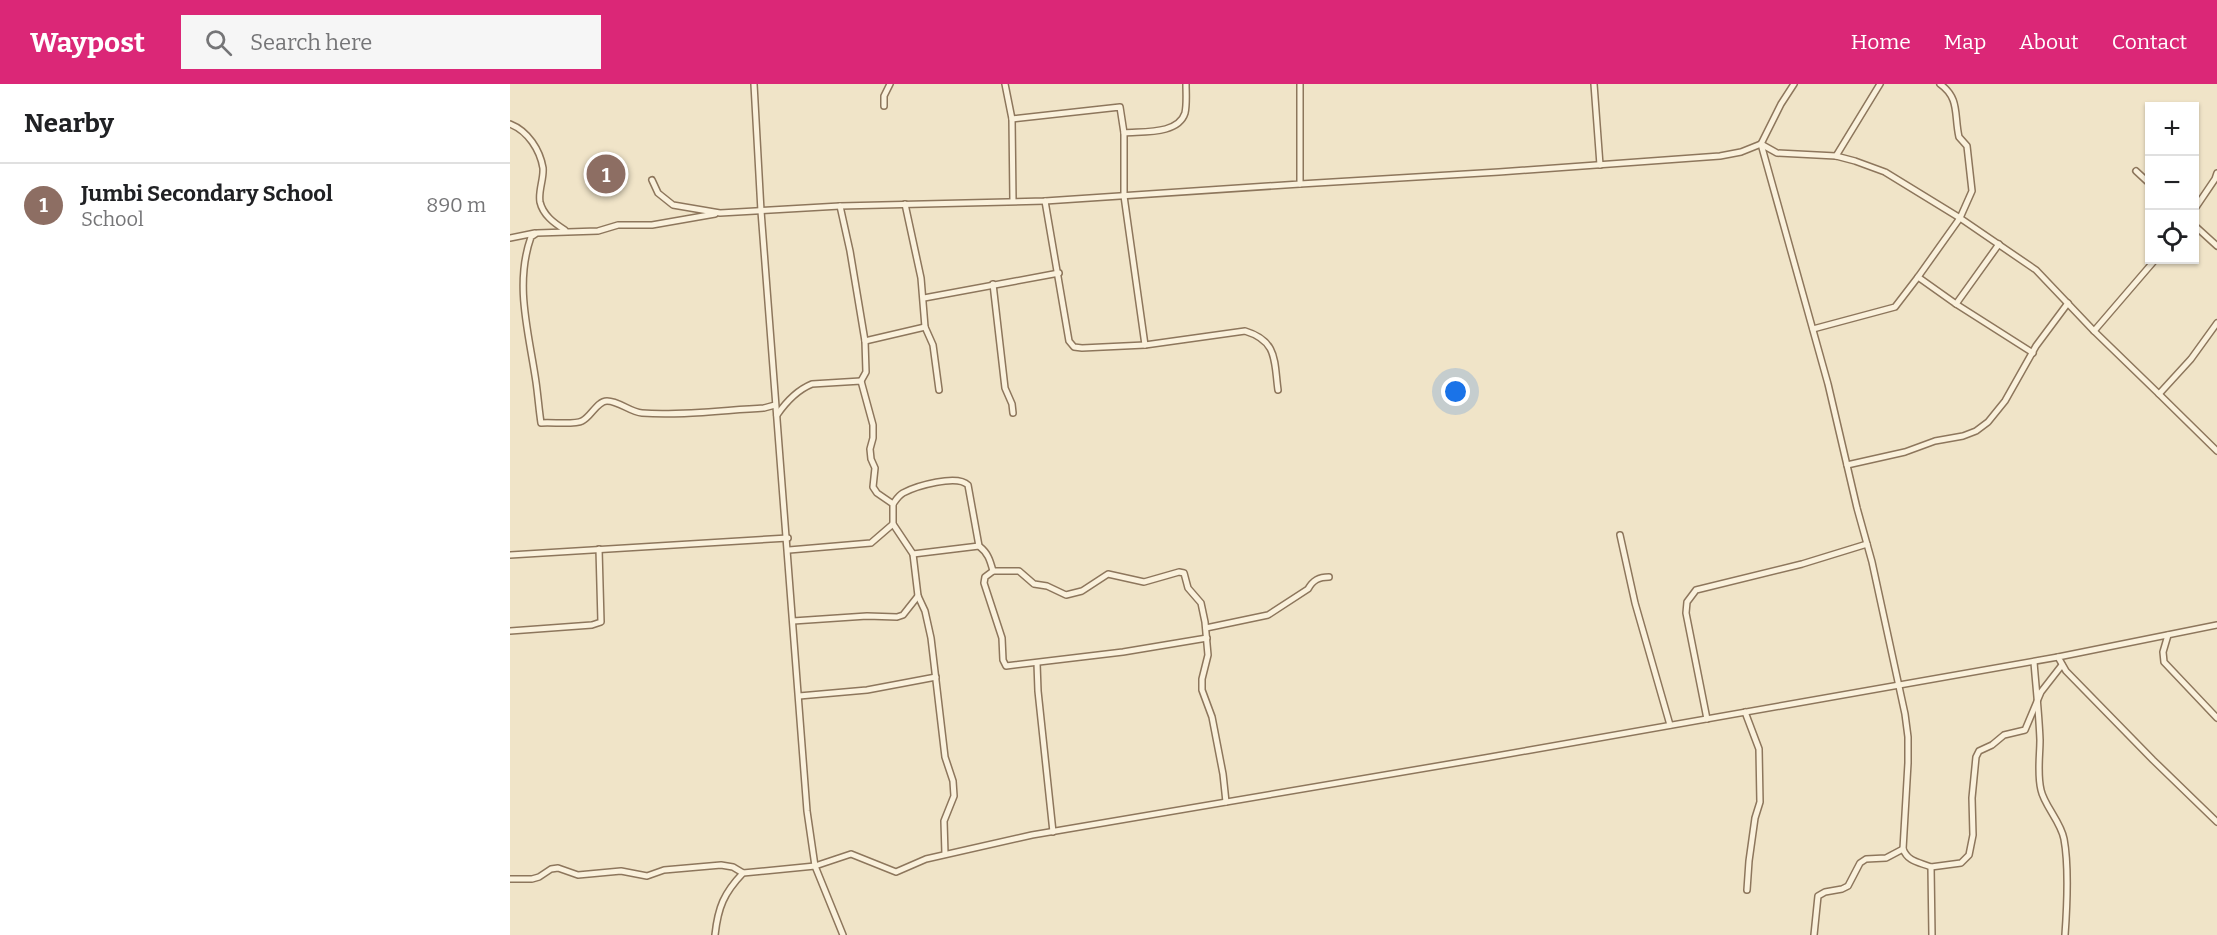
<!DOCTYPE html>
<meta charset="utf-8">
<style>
:root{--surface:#fff;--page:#f6f6f6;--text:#202124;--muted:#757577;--line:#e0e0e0;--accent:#db2777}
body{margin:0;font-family:Bitter,serif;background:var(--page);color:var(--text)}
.controls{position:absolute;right:18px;top:18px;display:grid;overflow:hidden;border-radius:0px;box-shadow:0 2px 4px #0004}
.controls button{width:54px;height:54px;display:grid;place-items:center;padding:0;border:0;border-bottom:2px solid var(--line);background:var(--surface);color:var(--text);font:30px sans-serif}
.you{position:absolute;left:946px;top:308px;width:21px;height:21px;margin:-15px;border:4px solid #fff;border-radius:50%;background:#1a73e8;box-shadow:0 0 0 9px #1a73e833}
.badge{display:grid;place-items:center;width:39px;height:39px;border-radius:50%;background:var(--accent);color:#fff;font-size:20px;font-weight:700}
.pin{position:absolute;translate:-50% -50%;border:3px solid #fff;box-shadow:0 2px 6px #0006}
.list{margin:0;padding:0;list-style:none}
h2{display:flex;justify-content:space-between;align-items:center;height:78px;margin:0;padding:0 24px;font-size:26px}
h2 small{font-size:20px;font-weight:400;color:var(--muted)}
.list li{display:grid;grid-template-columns:39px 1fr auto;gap:18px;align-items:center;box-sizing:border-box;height:84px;padding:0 24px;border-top:2px solid var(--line)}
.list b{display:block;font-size:22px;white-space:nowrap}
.list p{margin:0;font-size:20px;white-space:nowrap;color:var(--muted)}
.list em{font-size:20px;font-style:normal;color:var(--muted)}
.icon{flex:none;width:33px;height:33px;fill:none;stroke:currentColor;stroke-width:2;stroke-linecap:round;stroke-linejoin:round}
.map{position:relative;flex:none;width:1707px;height:851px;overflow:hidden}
header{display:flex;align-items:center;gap:36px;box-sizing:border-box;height:84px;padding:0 30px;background:var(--accent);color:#fff}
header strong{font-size:28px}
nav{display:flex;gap:33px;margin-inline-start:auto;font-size:21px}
.search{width:420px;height:54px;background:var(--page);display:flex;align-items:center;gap:15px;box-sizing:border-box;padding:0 21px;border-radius:0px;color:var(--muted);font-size:22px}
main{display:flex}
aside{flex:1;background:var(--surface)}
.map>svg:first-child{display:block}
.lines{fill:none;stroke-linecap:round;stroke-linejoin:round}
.street-casing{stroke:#8d765c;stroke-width:8}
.street{stroke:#faf1dc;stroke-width:5}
</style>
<header>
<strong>Waypost</strong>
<div class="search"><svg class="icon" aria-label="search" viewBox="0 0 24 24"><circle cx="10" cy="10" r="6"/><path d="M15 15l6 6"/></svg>Search here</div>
<nav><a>Home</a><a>Map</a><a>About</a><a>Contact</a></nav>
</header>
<main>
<aside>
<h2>Nearby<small></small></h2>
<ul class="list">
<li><span class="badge" style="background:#8d6e63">1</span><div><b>Jumbi Secondary School</b><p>School</p></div><em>890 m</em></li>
</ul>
</aside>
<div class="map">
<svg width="1707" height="851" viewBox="0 0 1707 851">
<rect width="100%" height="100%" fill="#f0e4c8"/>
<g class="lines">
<defs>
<g id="street">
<path d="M244,0l7,127 46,600 8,55 28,69"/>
<path d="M495,0l7,35 1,82"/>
<path d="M1084,0l6,81"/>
<path d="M374,22v-10l6,-12"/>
<path d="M502,35l108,-12 4,26v63l21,149 100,-14c33,10 29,30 33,59"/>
<path d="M0,40c18,7 30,26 33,44 1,11 -5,23 -3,34 3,13 14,21 25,28"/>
<path d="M614,49c18,-2 54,2 61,-20 2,-9 1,-20 1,-29"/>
<path d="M1251,60l67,240 29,124 15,54 33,152 3,23v26l-5,86c5,13 16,13 28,18l1,68"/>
<path d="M1251,60l16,9 59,3 19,5 30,11 75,46 76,52 58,61 65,63 32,-35 26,-36"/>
<path d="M1326,72l44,-72"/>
<path d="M1626,87l14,13"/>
<path d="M142,96l6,13 15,12 47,8 120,-7 205,-5 255,-17v-100"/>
<path d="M790,100l199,-12 221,-16 21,-4 20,-8 20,-40 13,-20"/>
<path d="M535,117l24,140 5,6 8,1 63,-3"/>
<path d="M395,120l16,74 4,49 8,18 6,45"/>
<path d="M330,122l10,45 15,90 1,31 -5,9"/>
<path d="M1684,126l21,-31 2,-6"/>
<path d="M205,130l-63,11h-34l-20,6 -61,2 -6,4c-17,48 -2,96 5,145 2,14 3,28 5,41 11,-1 34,2 41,-2 9,-4 15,-20 25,-20 12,0 23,11 35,12 38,3 83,-3 122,-5l11,-3"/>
<path d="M1684,141l23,21"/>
<path d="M0,154l25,-5"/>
<path d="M1408,193l38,27 77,49"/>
<path d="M483,200l12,104 7,16 1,9"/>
<path d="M414,214l135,-25"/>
<path d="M1446,220l43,-60"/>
<path d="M1303,245l82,-22 23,-30 42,-59 12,-27 -5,-45 -8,-9c-5,-22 1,-39 -19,-53"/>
<path d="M1584,247l61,-71"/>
<path d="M355,257l60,-14"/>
<path d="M1649,310l58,57"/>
<path d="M267,331c9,-13 20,-25 35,-31l49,-3 12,44v13l-3,11 1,10 4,9 -2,19 4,6 16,11v20l20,30 5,42 7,15 6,27 14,119 8,24 1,15 -10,25 1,33"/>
<path d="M1337,381l58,-13 30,-11 28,-5 13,-5 12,-9 17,-21 31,-55 32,-43"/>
<path d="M383,420c3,-4 5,-8 10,-11 13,-7 54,-19 65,-8l11,61c9,7 11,14 14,25l-8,6 -1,6 18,55 1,22 3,6 117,-14 84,-14"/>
<path d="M1110,451l15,68 35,122"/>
<path d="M279,466l82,-7 22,-19"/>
<path d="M403,470l66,-8"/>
<path d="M0,471l278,-17"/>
<path d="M483,487h26l15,13 13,2 19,9 16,-4 26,-17 36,8 35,-10 5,1 4,15 13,15 4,19 3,33 -6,24v11l10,27 11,57 3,28"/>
<path d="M283,537l74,-5 30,1 6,-2 15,-19"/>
<path d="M1707,541l-159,32 8,14 87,89 64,62"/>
<path d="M696,544l62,-13 40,-26c5,-9 11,-12 21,-12"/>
<path d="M0,547l82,-6 9,-3 -2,-73"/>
<path d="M1658,551l-5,17 1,10 53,56"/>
<path d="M1524,578c2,26 5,52 6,78 0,15 -3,34 1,50 3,15 20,32 23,49 5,27 3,68 1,96"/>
<path d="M527,579l1,28 15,141"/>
<path d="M289,612l68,-6 69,-13"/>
<path d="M1235,628l14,37 1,53 -5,16 -6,43 -2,29"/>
<path d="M1197,635l-21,-106 1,-11 9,-12 106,-26 65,-20"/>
<path d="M1421,783l30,-4 8,-8 4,-20 -1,-37 4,-41 3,-6 13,-6 12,-10 21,-5 16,-38 21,-27"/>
<path d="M0,795h22l7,-2 12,-8 7,-1 20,7 43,-4 26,5 17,-6 57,-5 12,2 10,6"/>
<path d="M205,851c3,-28 9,-42 28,-62l72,-7 36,-12 45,18 30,-13 106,-24 453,-77 573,-101"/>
<path d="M1304,851l4,-39 7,-4 17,-3 6,-3 12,-23 6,-4 20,-1 17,-9"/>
</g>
</defs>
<!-- street casing -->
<use href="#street" class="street-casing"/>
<!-- street -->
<use href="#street" class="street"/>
</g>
</svg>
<div class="controls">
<button>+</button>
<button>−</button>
<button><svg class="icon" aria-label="locate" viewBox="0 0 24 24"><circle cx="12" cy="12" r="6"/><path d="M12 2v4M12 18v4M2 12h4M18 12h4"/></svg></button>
</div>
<div class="you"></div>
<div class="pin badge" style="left:96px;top:90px;background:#8d6e63">1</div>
</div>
</main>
